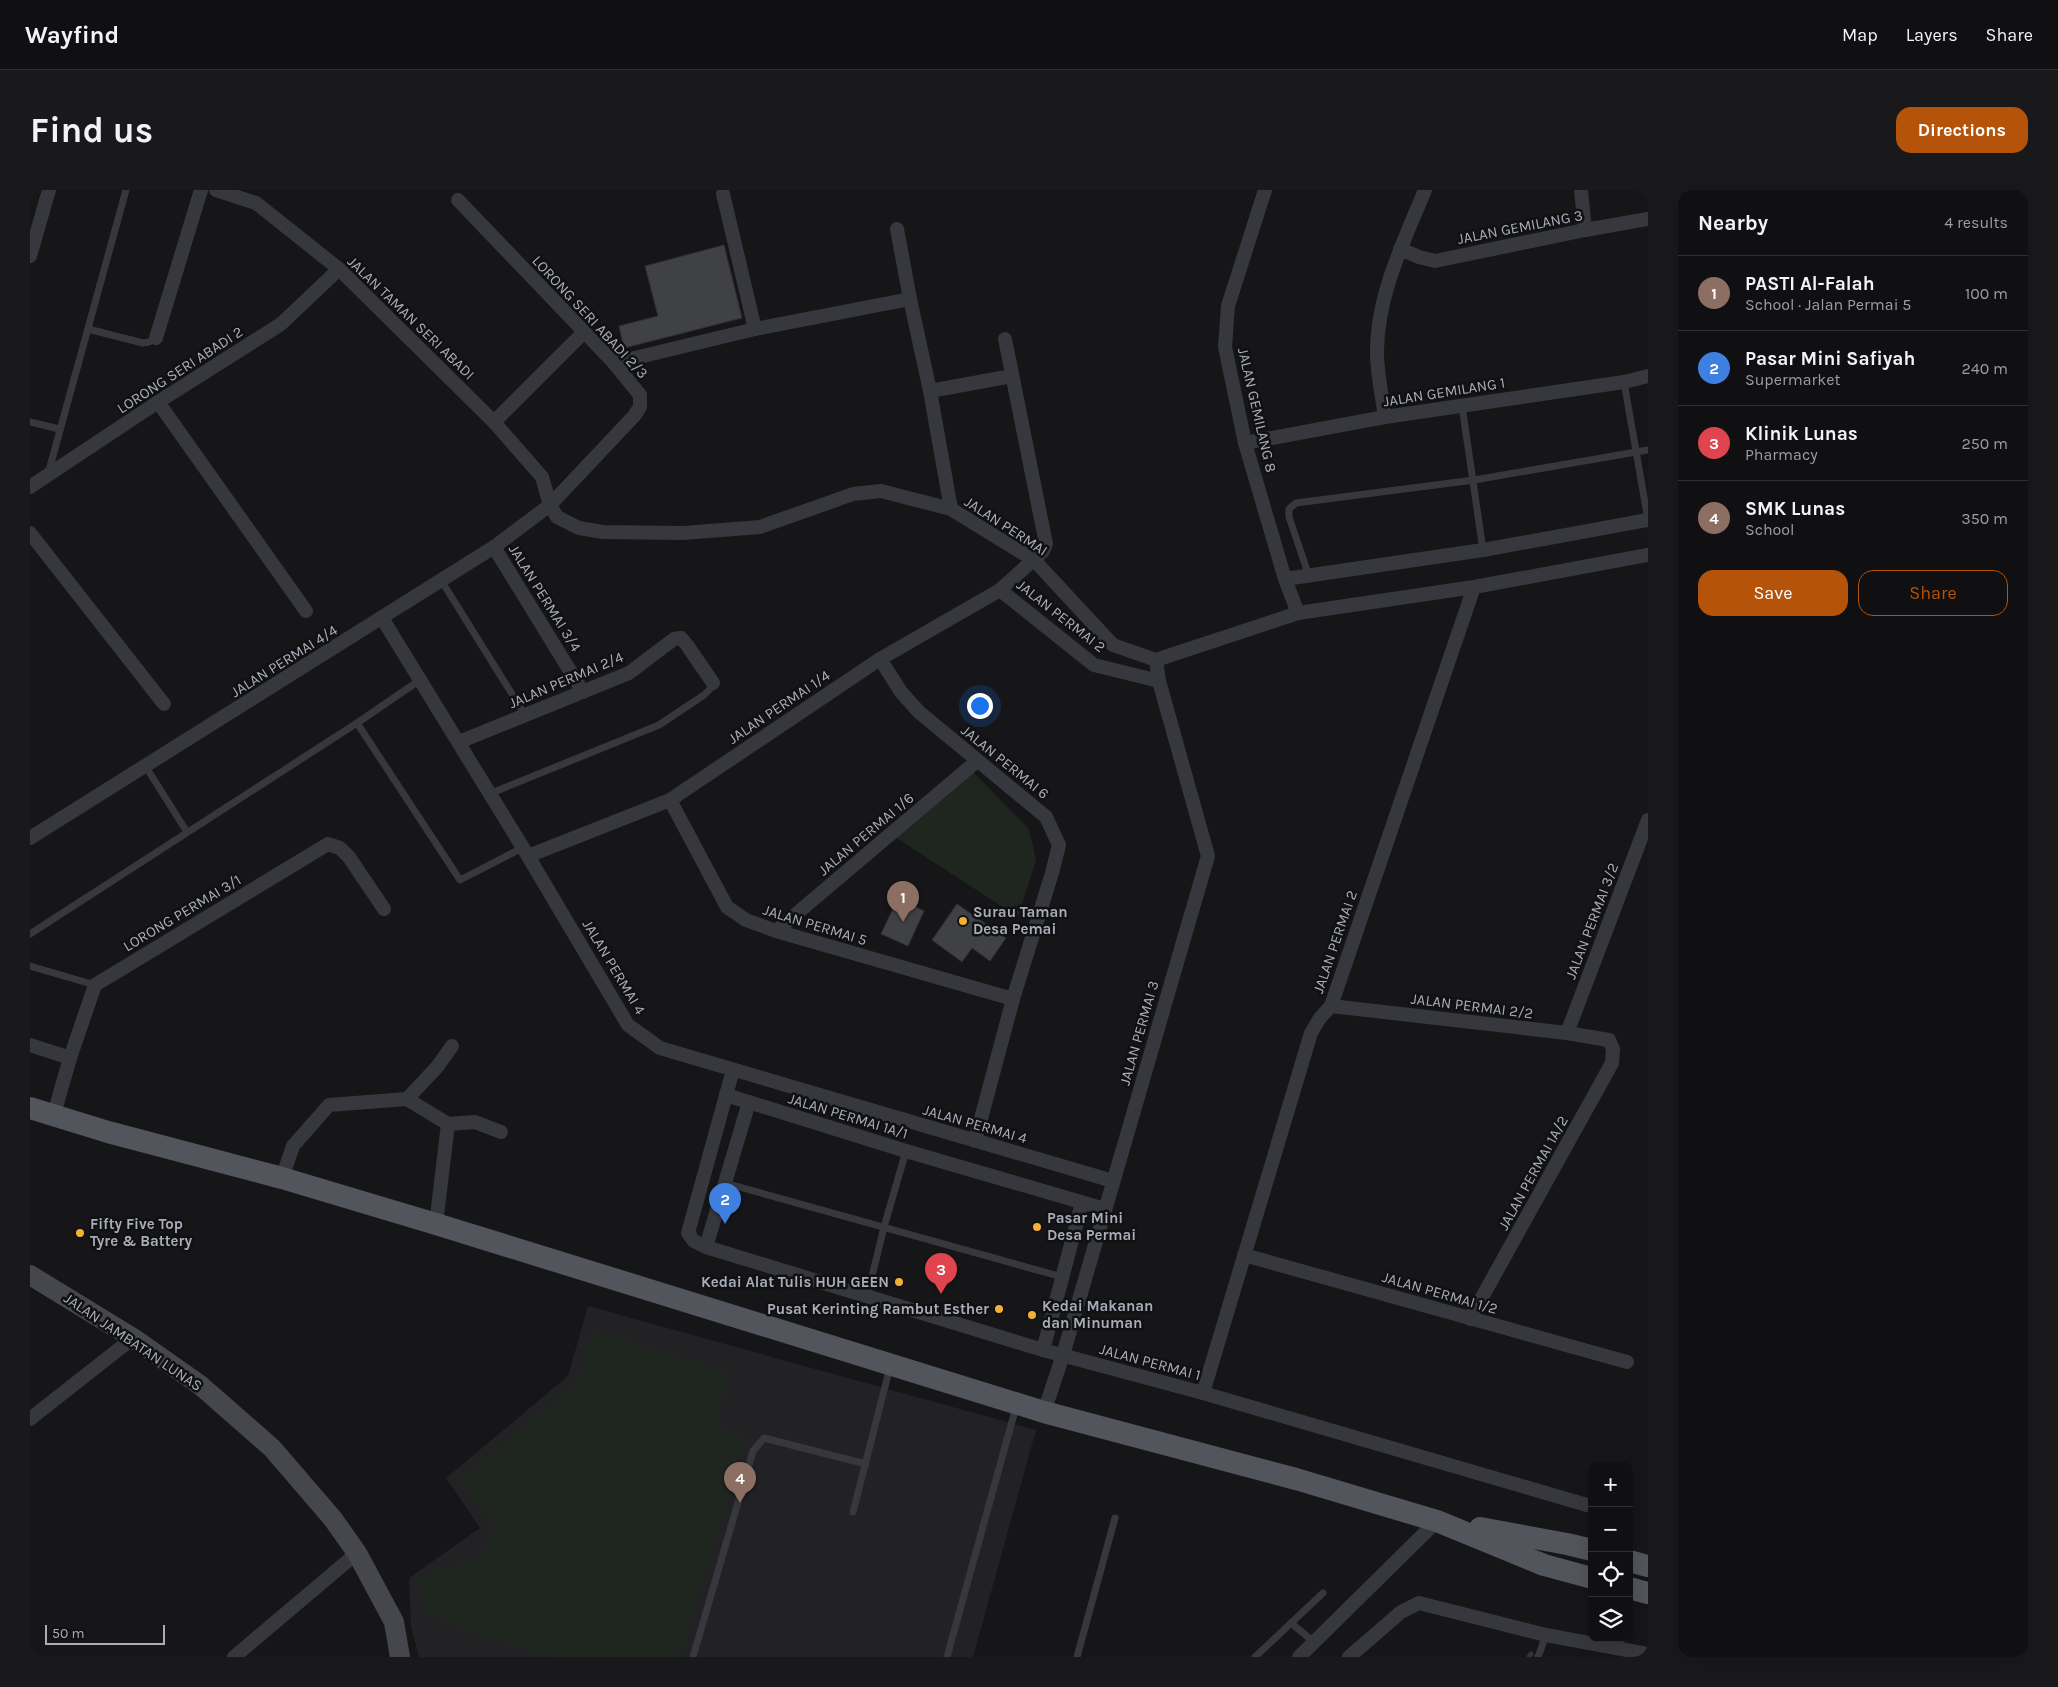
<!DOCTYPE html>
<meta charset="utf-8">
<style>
:root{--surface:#101012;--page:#19191b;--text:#f1f3f6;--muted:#9c9d9f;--line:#303032;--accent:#b45309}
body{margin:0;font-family:Karla,sans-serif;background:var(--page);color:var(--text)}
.controls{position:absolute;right:15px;bottom:15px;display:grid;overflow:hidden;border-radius:10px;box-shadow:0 5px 20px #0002}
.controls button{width:45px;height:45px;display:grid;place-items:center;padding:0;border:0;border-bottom:1px solid var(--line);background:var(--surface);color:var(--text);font:25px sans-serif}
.scale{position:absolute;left:15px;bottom:12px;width:120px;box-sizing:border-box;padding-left:5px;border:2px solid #a8adb8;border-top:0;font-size:14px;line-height:18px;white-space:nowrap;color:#a8adb8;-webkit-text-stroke:4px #111113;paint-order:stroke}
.you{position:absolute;left:949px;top:515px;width:18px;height:18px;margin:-12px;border:4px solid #fff;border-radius:50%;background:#1a73e8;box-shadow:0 0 0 8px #1a73e833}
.badge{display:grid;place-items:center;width:32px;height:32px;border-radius:50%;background:var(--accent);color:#fff;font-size:16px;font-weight:700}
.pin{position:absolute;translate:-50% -41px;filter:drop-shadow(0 1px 2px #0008)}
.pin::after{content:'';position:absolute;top:26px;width:18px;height:15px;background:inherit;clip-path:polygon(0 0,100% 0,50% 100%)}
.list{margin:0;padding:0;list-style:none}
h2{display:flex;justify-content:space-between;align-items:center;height:65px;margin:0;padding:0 20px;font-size:21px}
h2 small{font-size:16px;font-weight:400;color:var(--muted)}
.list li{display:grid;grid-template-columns:32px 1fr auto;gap:15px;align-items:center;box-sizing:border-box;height:75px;padding:0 20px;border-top:1px solid var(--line)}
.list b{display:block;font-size:19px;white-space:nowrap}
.list p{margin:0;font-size:16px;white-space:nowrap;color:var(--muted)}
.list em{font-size:16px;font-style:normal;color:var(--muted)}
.actions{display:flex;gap:10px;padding:15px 20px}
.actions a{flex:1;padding:11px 0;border:1px solid var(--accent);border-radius:15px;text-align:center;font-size:18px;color:var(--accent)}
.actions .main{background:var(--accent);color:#fff}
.icon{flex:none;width:28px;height:28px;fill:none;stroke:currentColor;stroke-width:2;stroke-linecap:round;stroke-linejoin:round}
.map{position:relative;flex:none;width:1618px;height:1467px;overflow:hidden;border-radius:15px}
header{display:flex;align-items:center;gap:30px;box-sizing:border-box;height:70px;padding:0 25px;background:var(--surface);border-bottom:1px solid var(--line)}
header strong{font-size:24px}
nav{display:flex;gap:28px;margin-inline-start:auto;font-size:18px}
.intro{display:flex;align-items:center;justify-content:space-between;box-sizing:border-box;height:120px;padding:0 30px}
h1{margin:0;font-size:35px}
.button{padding:12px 22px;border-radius:15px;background:var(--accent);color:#fff;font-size:18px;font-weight:700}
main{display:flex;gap:30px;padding:0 30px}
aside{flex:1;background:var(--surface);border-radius:15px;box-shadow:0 5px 20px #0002}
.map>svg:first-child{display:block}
.built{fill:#222225}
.green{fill:#1e261f}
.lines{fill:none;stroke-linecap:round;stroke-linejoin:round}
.stream{stroke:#2c353c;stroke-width:5}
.building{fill:#404145;stroke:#303034}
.lane{stroke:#37383d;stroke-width:7}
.street{stroke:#37383d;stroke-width:14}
.secondary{stroke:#45474d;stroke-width:20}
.primary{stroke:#53555c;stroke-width:22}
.poi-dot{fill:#f2b134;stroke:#111113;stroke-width:2}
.labels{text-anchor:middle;stroke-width:5;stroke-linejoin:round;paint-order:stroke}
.street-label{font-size:15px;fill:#a8adb8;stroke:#111113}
.poi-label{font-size:15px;font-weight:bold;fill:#a8adb8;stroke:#111113;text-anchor:start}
</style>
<header>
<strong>Wayfind</strong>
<nav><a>Map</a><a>Layers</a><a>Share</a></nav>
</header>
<div class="intro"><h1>Find us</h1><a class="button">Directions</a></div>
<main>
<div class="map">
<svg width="1618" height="1467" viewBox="0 0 1618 1467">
<rect width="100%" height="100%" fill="#161618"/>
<!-- built -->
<path class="built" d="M558,1116l448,124 -63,227h-554l-8,-31 -2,-48 71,-50 -34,-50 122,-102z"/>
<!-- green -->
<g class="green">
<path d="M943,582l56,57 7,31 -18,57 -123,-80z"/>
<path d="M562,1140l138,43 -17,53 34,10 -67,221h-127l-94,-28 -37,-22 -3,-30 61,-19 15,-31 -38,-47 121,-98z"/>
</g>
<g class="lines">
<!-- stream -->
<path class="stream" d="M1499,1467l2,-3"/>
</g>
<!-- building -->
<g class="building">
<path d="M694,55l18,73 -118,30 -5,-22 39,-10 -13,-50z"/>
<path d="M868,708l26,13 -16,35 -27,-12z"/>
<path d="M927,714l49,34 -16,23 -18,-13 -10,14 -30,-22z"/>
</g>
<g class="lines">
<!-- lane -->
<g class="lane">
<path d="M58,139l55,14 6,-1 7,-4"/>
<path d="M1594,192l24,138"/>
<path d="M1432,216l21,144"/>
<path d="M0,232l29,7"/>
<path d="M18,284l78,-284"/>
<path d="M1279,386l-20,-59v-8l7,-6 178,-23 174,-30"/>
<path d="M411,390l84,135"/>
<path d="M327,533l103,157 62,-32"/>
<path d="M116,577l41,65"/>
<path d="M459,604l170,-69 45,-30 7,-7 2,-5"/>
<path d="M0,744l327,-211 63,-43"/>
<path d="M0,776l65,19"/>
<path d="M695,993l337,94"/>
<path d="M837,1107l17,-70 22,-76"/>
<path d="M823,1322l37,-145"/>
<path d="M1261,1433l23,19"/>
<path d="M663,1467l60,-206 11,-13 102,26"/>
<path d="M917,1467l69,-250"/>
<path d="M1047,1467l38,-139"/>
<path d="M1225,1467l68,-64"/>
<path d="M1508,1467l8,-22"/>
</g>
<!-- street -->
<g class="street">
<path d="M186,0l40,13 83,66 155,153 48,55 8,28 7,12 22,11 24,4 80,1 77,-6 93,-33 28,-3 70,18 83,51 79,85 43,15 142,-47 176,-26 174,-32"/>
<path d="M1235,0l-37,116 -3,41 20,96 40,136 13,34"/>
<path d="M1551,0l4,40"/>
<path d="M693,4l32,135"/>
<path d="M867,39l13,70 20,92 21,118"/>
<path d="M1370,59l19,8 16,4 150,-31 63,-11"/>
<path d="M0,66l19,-66"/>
<path d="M126,148l45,-148"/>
<path d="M584,173l141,-34 155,-30"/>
<path d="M900,201l82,-15"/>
<path d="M128,212l148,209"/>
<path d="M1355,227c-3,-21 -8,-44 -8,-65 0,-57 27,-111 48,-162"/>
<path d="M464,232l90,-90"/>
<path d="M1215,253l140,-26 239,-35 24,-6"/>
<path d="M0,297l128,-85 123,-78 58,-55"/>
<path d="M0,343l134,171"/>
<path d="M464,357l89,145"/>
<path d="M1255,389l198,-29 165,-30"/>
<path d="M970,400l94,75 65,16"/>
<path d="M352,428l146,238 100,169 32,23 453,133"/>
<path d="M850,469l21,33 18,20 127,105 13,28 -7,28 -39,126 -38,142"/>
<path d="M429,552l170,-69 45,-34 7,-1 6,7 26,38"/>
<path d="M640,610l57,107 19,13 30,11 237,68"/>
<path d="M0,648l464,-291 56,-42 84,-89 6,-9v-12l-26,-32 -156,-163"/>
<path d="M498,666l142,-56 210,-141 120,-69 43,-39 3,-7 -41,-205"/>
<path d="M746,741l201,-170"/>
<path d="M1301,816l236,27 42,7 4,9 -1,14 -142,256"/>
<path d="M1537,843l81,-213"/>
<path d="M0,855l40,13"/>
<path d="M703,880l-45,163 6,8 12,6 337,103 160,43 384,112"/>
<path d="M696,905l180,56 199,58"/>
<path d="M377,909l41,25 27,-2 26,10"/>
<path d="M24,924l16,-56 25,-73 233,-141 12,4 9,9 35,52"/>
<path d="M252,988l11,-32 36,-41 78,-6 30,-32 15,-21"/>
<path d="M406,1034l12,-100"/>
<path d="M676,1057l43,-145"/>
<path d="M1214,1065l383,107"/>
<path d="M1013,1160l39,-147"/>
<path d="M1173,1203l108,-360 9,-15 11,-12 143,-419"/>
<path d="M1014,1222l19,-57 145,-499 -49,-175 -3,-21"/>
<path d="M0,1229l103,-81"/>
<path d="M204,1467l123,-104"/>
<path d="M1269,1467l138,-136"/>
<path d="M1319,1467l52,-45 18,-9 127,32 102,19"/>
</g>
<!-- secondary -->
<path class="secondary" d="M0,1085l103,63 67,47 72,63 61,71 24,34 37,69 6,35"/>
<!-- primary -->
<g class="primary">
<path d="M0,918l78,24 174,46 154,46 608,188 252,67 141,42 107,44 48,13"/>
<path d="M1450,1338l87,16 25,6"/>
<path d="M1599,1371l19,5"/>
<path d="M1599,1398l19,5"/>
</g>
</g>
<!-- markers -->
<g class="poi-dot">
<circle cx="933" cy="731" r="5"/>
<circle cx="1007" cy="1037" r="5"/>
<circle cx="50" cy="1043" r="5"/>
<circle cx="869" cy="1092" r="5"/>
<circle cx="969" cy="1119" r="5"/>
<circle cx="1002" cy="1125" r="5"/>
</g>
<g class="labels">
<!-- street labels -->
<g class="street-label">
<text transform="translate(1490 37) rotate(-11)" y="5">JALAN GEMILANG 3</text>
<text transform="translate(560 127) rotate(47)" y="5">LORONG SERI ABADI 2/3</text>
<text transform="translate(381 128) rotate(44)" y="5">JALAN TAMAN SERI ABADI</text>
<text transform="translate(150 180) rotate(-33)" y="5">LORONG SERI ABADI 2</text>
<text transform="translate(1414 202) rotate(-9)" y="5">JALAN GEMILANG 1</text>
<text transform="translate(1227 220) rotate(77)" y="5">JALAN GEMILANG 8</text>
<text transform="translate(976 336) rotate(33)" y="5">JALAN PERMAI</text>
<text transform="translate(515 408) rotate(58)" y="5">JALAN PERMAI 3/4</text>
<text transform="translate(1031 426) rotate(38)" y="5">JALAN PERMAI 2</text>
<text transform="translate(254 471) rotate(-32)" y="5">JALAN PERMAI 4/4</text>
<text transform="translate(536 490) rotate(-23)" y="5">JALAN PERMAI 2/4</text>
<text transform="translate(749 517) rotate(-34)" y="5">JALAN PERMAI 1/4</text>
<text transform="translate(975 572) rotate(39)" y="5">JALAN PERMAI 6</text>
<text transform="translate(836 644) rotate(-40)" y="5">JALAN PERMAI 1/6</text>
<text transform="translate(152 723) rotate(-31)" y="5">LORONG PERMAI 3/1</text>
<text transform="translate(1562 731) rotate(-69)" y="5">JALAN PERMAI 3/2</text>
<text transform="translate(785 735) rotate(17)" y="5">JALAN PERMAI 5</text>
<text transform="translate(1305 752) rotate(-71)" y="5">JALAN PERMAI 2</text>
<text transform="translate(584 777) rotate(59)" y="5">JALAN PERMAI 4</text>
<text transform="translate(1442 816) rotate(7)" y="5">JALAN PERMAI 2/2</text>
<text transform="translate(1109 843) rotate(-74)" y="5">JALAN PERMAI 3</text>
<text transform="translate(818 926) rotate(17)" y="5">JALAN PERMAI 1A/1</text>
<text transform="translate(945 934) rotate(16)" y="5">JALAN PERMAI 4</text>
<text transform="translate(1503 983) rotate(-61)" y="5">JALAN PERMAI 1A/2</text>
<text transform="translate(1410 1103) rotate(16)" y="5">JALAN PERMAI 1/2</text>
<text transform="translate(103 1152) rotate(34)" y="5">JALAN JAMBATAN LUNAS</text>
<text transform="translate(1120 1172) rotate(15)" y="5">JALAN PERMAI 1</text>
</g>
<!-- poi labels -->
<g class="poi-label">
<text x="943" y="727">Surau Taman<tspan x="943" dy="17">Desa Pemai</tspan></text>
<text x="1017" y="1033">Pasar Mini<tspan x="1017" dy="17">Desa Permai</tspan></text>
<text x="60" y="1039">Fifty Five Top<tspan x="60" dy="17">Tyre &amp; Battery</tspan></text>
<text x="859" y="1097" text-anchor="end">Kedai Alat Tulis HUH GEEN</text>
<text x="1012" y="1121">Kedai Makanan<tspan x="1012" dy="17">dan Minuman</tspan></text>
<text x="959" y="1124" text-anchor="end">Pusat Kerinting Rambut Esther</text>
</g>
</g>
</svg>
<div class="controls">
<button>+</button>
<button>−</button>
<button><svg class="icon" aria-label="locate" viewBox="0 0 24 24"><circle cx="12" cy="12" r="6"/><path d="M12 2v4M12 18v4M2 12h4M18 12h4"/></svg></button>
<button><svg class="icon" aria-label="layers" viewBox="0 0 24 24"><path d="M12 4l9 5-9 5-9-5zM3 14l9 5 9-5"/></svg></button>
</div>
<div class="scale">50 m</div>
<div class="you"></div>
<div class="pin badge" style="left:873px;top:732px;background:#8d6e63">1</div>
<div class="pin badge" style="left:695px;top:1034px;background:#3f7fe0">2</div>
<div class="pin badge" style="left:911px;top:1104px;background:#e0444e">3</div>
<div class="pin badge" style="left:710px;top:1313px;background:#8d6e63">4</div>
</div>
<aside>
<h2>Nearby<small>4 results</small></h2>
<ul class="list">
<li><span class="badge" style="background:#8d6e63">1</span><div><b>PASTI Al-Falah</b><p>School · Jalan Permai 5</p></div><em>100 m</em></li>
<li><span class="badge" style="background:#3f7fe0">2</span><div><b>Pasar Mini Safiyah</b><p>Supermarket</p></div><em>240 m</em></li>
<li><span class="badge" style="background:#e0444e">3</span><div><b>Klinik Lunas</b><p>Pharmacy</p></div><em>250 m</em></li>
<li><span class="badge" style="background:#8d6e63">4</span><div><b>SMK Lunas</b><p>School</p></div><em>350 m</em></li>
</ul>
<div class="actions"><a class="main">Save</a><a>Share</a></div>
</aside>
</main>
